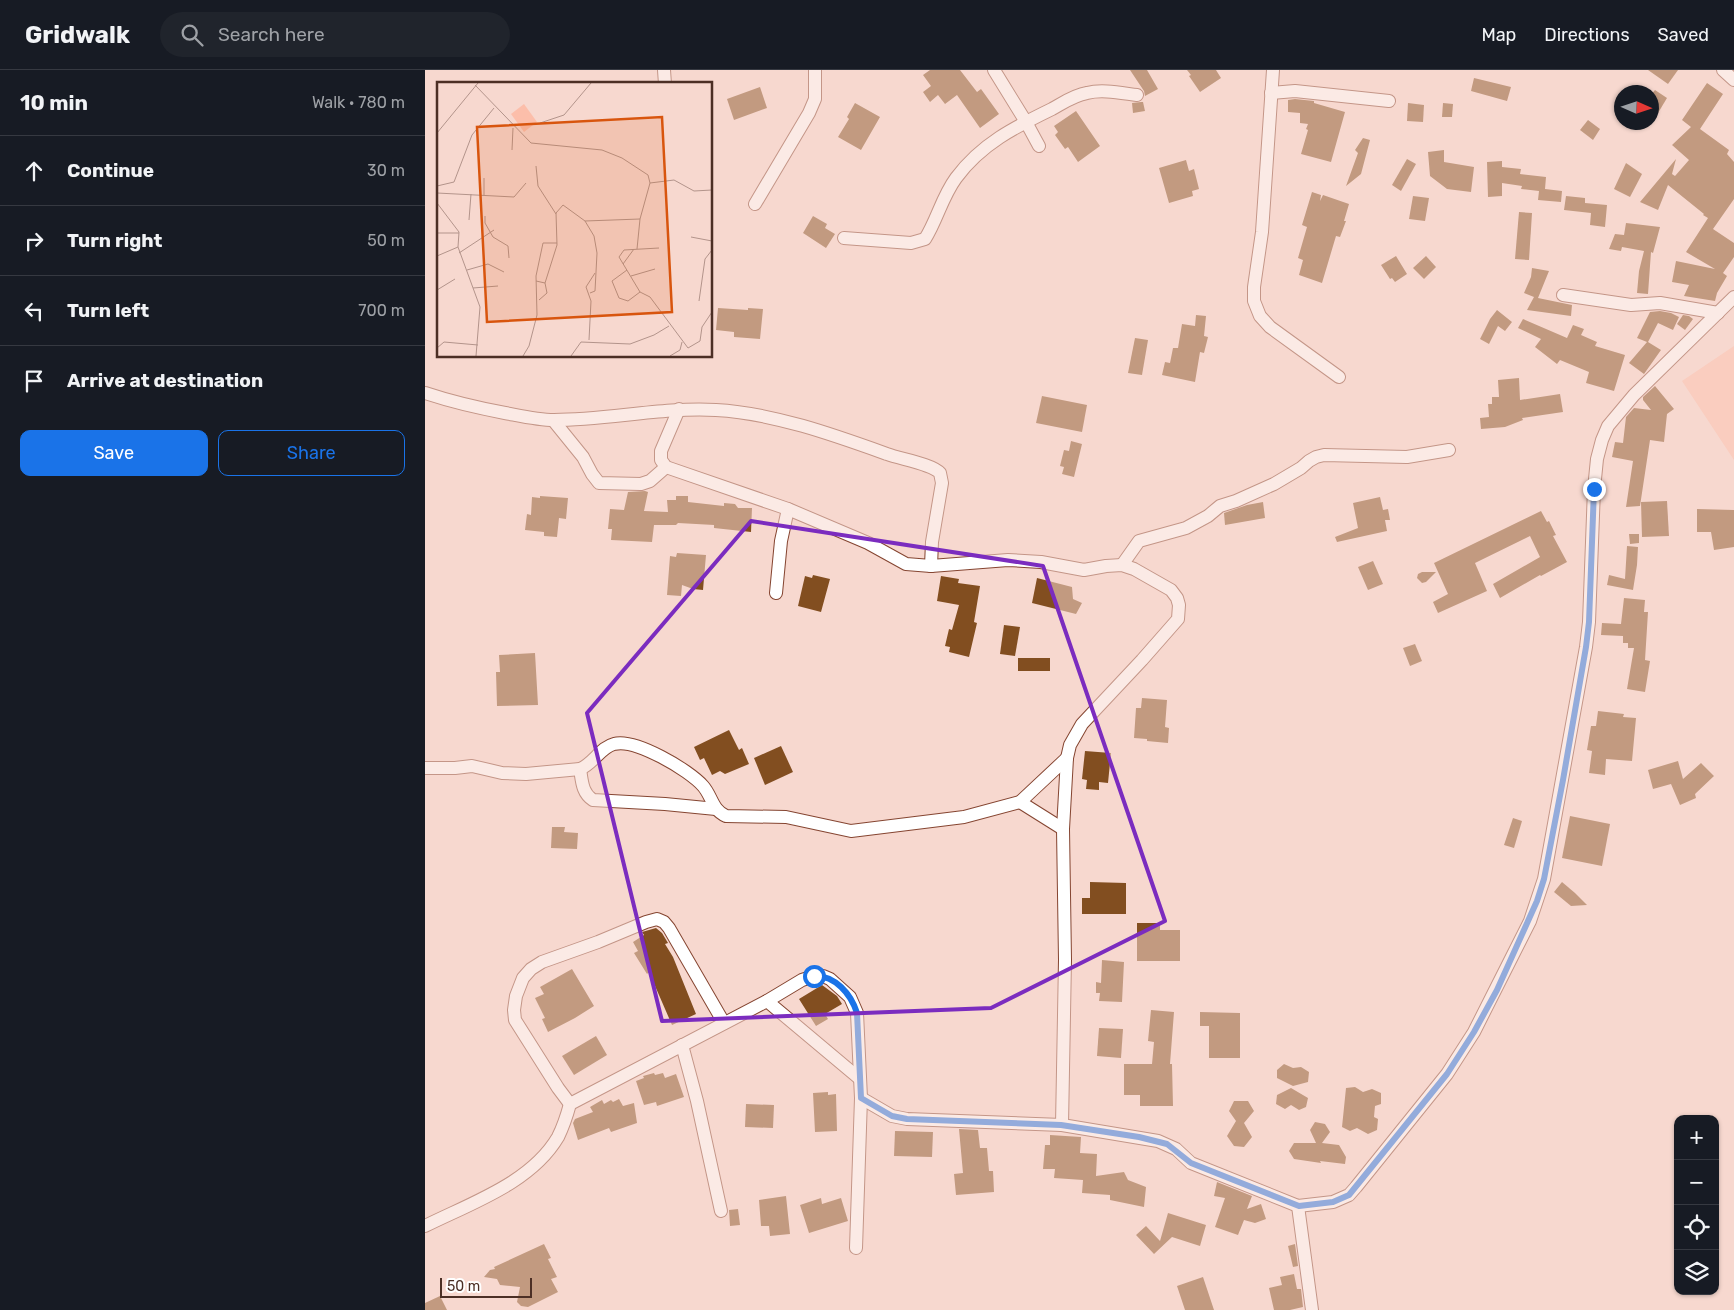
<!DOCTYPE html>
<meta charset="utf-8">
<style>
:root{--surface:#171b24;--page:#20242c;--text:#f1f3f6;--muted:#9ea1a6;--line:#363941;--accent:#1a73e8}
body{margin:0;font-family:Rubik,sans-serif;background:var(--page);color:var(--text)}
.controls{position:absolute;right:15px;bottom:15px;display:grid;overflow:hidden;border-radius:10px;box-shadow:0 1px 4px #0004}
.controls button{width:45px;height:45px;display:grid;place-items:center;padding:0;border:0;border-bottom:1px solid var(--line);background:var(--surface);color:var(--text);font:25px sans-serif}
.compass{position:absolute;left:1189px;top:15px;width:45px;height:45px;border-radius:50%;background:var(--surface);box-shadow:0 1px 4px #0004;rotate:93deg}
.scale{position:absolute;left:15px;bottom:12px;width:92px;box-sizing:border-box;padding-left:5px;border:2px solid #4c2f25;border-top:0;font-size:14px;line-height:18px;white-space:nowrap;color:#4c2f25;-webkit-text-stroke:4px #fff;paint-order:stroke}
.stop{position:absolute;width:15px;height:15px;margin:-11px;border:4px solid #1a73e8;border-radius:50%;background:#fff}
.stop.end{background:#1a73e8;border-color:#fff;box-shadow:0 1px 5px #0008}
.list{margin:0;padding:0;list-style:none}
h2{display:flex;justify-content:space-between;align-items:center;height:65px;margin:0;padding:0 20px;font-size:21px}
h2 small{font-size:16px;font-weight:400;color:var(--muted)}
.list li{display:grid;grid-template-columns:32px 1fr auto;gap:15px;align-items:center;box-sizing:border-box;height:70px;padding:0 20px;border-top:1px solid var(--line)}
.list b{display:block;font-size:19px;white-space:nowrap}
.list em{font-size:16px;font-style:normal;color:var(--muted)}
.actions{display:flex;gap:10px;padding:15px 20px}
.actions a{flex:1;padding:11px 0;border:1px solid var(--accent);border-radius:10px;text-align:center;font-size:18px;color:var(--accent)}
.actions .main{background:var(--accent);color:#fff}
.icon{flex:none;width:28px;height:28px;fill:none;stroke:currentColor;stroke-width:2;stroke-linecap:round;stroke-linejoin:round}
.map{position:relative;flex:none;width:1309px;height:1240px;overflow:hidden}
header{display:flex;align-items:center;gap:30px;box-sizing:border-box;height:70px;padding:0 25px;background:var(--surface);border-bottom:1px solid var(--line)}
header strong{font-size:24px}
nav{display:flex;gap:28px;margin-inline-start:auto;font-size:18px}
.search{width:350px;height:45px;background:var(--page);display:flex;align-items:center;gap:12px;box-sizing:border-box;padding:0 18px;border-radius:28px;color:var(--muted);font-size:19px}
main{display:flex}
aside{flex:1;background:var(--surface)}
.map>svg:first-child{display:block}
.green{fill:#fcbeaa}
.building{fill:#824e20}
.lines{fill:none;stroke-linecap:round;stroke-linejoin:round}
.street-casing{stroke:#854531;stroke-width:14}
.street{stroke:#fff;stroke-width:12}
.route{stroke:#1a73e8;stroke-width:6}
.marked{fill:none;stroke:#7b2cbf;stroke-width:4;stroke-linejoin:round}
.inset-road{fill:none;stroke:#b3948b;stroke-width:1}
.view{fill:#d8550e;fill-opacity:0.15;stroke:#d8550e;stroke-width:2.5}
.inset-edge{fill:none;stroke:#4c2f25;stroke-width:2.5}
</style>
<header>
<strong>Gridwalk</strong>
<div class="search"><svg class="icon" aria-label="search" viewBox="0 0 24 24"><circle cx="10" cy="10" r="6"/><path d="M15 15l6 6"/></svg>Search here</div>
<nav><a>Map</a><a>Directions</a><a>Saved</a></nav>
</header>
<main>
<aside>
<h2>10 min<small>Walk · 780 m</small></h2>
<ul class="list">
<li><svg class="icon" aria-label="ahead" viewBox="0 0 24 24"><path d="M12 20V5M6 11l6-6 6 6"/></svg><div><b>Continue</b></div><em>30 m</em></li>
<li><svg class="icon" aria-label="right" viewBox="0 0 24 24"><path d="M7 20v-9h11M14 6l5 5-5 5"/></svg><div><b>Turn right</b></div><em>50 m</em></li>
<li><svg class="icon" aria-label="left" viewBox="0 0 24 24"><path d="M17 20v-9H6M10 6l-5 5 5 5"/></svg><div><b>Turn left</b></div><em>700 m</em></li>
<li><svg class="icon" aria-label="arrive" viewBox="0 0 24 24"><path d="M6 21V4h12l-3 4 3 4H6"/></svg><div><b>Arrive at destination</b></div></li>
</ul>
<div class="actions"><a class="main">Save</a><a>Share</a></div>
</aside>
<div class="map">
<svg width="1309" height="1240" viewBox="0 0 1309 1240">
<rect width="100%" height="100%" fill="#f7d8cf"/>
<!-- green -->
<path class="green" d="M1309,276v114l-52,-79z"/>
<!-- building -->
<g class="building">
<path d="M505,0h30l17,22 4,-3 18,25 -19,14 -23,-33 -12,9 -7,-9 -8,7 -7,-10 8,-6 -8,-11z"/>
<path d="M705,0h17l11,19 -13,7 -1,-5z"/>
<path d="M762,0h29l5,8 -21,14 -11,-16 2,-1z"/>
<path d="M1223,0h30l-10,14z"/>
<path d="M1049,8l37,9 -4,14 -36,-10z"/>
<path d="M1282,13l16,11 -23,35 29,21 -2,4 7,8v37l-21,30 21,14v14l-11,16 4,3 -10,17 -2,8 -31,-5 5,-11 -17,-3 4,-21 39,8 -29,-17 22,-34 -5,-3 1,-1 -36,-29 -10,25 -18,-8 36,-43 -4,15 3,2 14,-16 -17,-15 19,-18 -9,-7z"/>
<path d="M335,17l7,21 -33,12 -7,-21z"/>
<path d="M1230,20l12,8 -9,15 -7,-4v-14z"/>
<path d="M870,29l19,2v2l31,9 -14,50 -30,-8 7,-24 -2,-1 2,-5 -8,-1v-10l-12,-1v-12z"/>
<path d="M716,32h2l2,9 -12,2 -1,-10z"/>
<path d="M430,33l25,14 -19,33 -23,-13 11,-18 -2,-2z"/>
<path d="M983,33l16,2 -1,17 -16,-1z"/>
<path d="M1018,33l10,1 -1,13h-10z"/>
<path d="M651,41l24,35 -22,16 -10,-15 -3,2 -10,-14 3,-3 -4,-6z"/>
<path d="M1163,50l12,9 -7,11 -13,-10z"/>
<path d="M938,68l7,2 -9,34 -15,12 12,-33 -3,-3z"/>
<path d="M1019,80v12l30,5 -3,25 -24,-3 -17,-13 -2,-24z"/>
<path d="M982,89l9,5 -15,27 -9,-6z"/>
<path d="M761,90l3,11 5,-2 5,20 -7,2 1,5 -24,7 -10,-35z"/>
<path d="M1077,91v6l19,2 -1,5 26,3 -1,12 17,2 -1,11 -23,-2 1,-9 -18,-2 1,-3 -20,-3v13l-14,1 -1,-35z"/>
<path d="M1201,93l16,11 -12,23 -16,-8z"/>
<path d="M887,122l9,3 -1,6 3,-6 26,9 -5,17h2l-6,16 -4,-1 -14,47 -23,-8 4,-15 -5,-2 9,-31 -5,-2z"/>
<path d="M988,126l16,2 -4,23 -16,-2z"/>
<path d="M1141,126l19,2v5l22,2 -2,22 -15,-2 1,-12 -27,-3z"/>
<path d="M1094,142l13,1 -3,47 -14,-1z"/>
<path d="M388,146l14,8 -2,4 10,6 -9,14 -23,-15z"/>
<path d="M1201,153l34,4 -7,26 -2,-1 -3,42 -11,-1 2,-22 5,-20 -22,-4 -1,4 -12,-2 6,-15 9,1z"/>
<path d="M971,186l11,18 -12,8 -3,-4 -2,1 -9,-14z"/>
<path d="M1001,186l10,11 -12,12 -11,-11z"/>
<path d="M1107,198l17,3 -11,27 34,7 -1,11 -44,-6 7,-13 -10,-4 7,-16z"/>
<path d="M293,238l30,2v-2l15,1 -3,30 -26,-2v-5l-18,-2z"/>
<path d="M1072,240l15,12 -7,9 -7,-5 -9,18 -9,-5 10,-20z"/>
<path d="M1235,241l11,2 8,4 -6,13 -15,-7 -10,19 13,8 -17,24 -15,-11 18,-21 -10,-4 13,-26z"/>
<path d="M771,245l10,1 -2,20 4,1 -4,16 -4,-1 -5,30 -33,-7 3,-13 5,1 3,-15h5l4,-24 13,2z"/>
<path d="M1258,245l6,1 4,3 -8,11 -8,-6z"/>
<path d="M1098,249l44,19 6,-13 11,4 -3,6 16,7 -2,4 30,9 -11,36 -28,-8 3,-11 -29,-12 -3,4 -22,-17 6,-8 -23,-11z"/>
<path d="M710,268l13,2 -6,35 -14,-2z"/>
<path d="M1094,308l1,22 40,-6 3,18 -41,6 1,2 -18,7 -24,2 -1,-11 9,-1 -1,-13h4v-7h7l-1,-17z"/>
<path d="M1230,316l19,23 -7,5 -3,28 -14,-2 -10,66 -14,1 7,-46 -21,-4 3,-15 8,1 3,-26 8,-9 17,2 -8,-10v-3z"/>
<path d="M617,326l45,9 -5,27 -46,-9z"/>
<path d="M646,371l11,3 -8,33 -12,-3 2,-7 -4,-1 4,-16 5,1z"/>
<path d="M220,421l3,1 -4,19 24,1 -1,-12h9v-4h12v6l36,4v-3l11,1 3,4h14l-1,24 -37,-4v-3l-36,-2 -2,2h-22l-2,17 -41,-2 1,-11h-4l2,-20 14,1 4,-18z"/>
<path d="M115,426l28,2 -2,21 -7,-1 -2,19 -13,-1v-4l-19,-2 2,-16 4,1 1,-18 8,1z"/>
<path d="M955,427l3,13 5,-1 2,11h-5l2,11 -50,11 -2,-5 23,-9 -5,-25z"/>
<path d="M1242,431l2,35 -27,1 -1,-35z"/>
<path d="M838,432l2,16 -40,7 -1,-12 23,-8z"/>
<path d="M1272,439l37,1v37l-20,3 -3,-18h-14z"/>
<path d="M1116,441l6,11 2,-1 7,14 -3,1 14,26 -26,14 -1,-1 -40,23 -7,-14 47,-27 -10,-21 -55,27 12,28 -49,22 -5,-11 15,-8 -14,-31z"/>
<path d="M1204,464h10v9l-9,1z"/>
<path d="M1202,476l11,1 -1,18 -4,25 -26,-5 2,-10 16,4z"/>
<path d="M252,483l29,2 -3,35 -10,-1 -11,-4 -1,11 -14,-1 3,-39 6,1z"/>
<path d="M948,491l10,23 -15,6 -10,-23z"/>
<path d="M997,502h14l-10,10 -4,1 -5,-5 1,-4z"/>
<path d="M388,505l17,4 -9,33 -23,-6 7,-30 7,2z"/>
<path d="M516,506l18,3 -1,4 22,3 -6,36 3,1 -8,34 -20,-5 1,-5 -5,-1 4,-17 3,1 7,-25 -22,-4z"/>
<path d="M612,508l35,9 1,12 9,4 -6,11 -44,-11z"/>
<path d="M1199,528l21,2 -1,12h4l-3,48 5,1 -5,31 -18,-3 7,-41h-6v-5h-5v-7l-22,-1 1,-12 19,1z"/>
<path d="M579,555l16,2 -5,29 -15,-2z"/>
<path d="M990,574l7,17 -12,5 -7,-18z"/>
<path d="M110,583l3,52 -41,1 -1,-34h4l-1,-17z"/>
<rect x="593" y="588" width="32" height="13"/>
<path d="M717,628l25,2 -2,27 4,1 -1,15 -21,-2v-2l-13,-1 2,-30h5z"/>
<path d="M1173,641l26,3 -1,3 13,1 -4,43 -26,-2 -1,16 -16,-2 3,-22 -5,-1 4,-24h5z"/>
<path d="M304,660l10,20 3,-2 7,16 -24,10 -5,-3 -8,4 -8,-17 -4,2 -6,-13z"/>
<path d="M356,676l12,26 -28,13 -11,-27z"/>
<path d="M660,681l26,2 -3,30 -9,-1v8l-13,-1 1,-9 -5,-1z"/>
<path d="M1253,691l5,18 18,-16 13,13 -19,18 1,4 -16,7 -9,-21 -18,5 -5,-19z"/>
<path d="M1145,746l40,8 -8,42 -40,-8z"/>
<path d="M1088,748l9,3 -8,27 -10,-3z"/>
<path d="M127,757h13l-1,5 14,1 -1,16 -26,-1z"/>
<path d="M665,812l36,1v31h-44v-16h8z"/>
<path d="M1137,812l13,11 12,12 -16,1 -17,-14z"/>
<path d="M712,853h23v7h20v31h-43z"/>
<path d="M231,858l6,5 6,10 -3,1 8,13 23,57 -24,11 -23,-53 -2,2 -13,-21 4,-2 -5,-9 11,-7 -2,-3z"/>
<path d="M677,890l22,2 -2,40 -23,-1 1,-8h-4v-11l5,1z"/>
<path d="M147,899l22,37 -19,12 -27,14 -6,-13 3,-1 -10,-20 9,-4 -4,-7z"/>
<path d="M397,915l15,11 5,8 -17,10 3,5 -12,7 -17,-27z"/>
<path d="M726,940l23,2 -4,52h2l1,42h-33v-11h-16v-31h28l2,-22 -6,-1z"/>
<path d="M775,942l40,1v45h-31v-32h-9z"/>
<path d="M674,958l24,1 -2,29 -24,-2z"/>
<path d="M171,966l11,19 -33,20 -12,-19z"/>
<path d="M859,994l9,4 8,-1 8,5 -1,10 -15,4 -16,-8v-8z"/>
<path d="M229,1003l1,2 8,-2 2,5 11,-4 8,23 -27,9 -1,-4 -12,3 -8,-24 8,-3 -1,-2z"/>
<path d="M930,1017l8,5 9,-3 9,4v11l-6,2 -1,11 4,2 -1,11 -9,4 -11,-6 -7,3 -8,-4 4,-39z"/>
<path d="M866,1018l17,10 -2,9 -7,3 -8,-5 -6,4 -9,-5 1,-9z"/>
<path d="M403,1022v3l8,-1 1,37 -22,1 -2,-39z"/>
<path d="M194,1029l4,7 11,-3 3,20 -26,9 -2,-4 -31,12 -5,-17 2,-4 18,-7 -3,-5 12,-7 2,4 7,-4 2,2z"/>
<path d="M809,1031h14l6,10 -10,12 8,14 -8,10 -10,-1 -7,-10 9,-15 -7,-10z"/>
<path d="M321,1034l28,1 -1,23 -28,-1z"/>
<path d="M890,1052l10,2 5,8 -8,11 17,2 7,12 -1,7 -25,-3 1,2 -27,-4 -5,-8 5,-8h22l-6,-13z"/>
<path d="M534,1059l19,1 2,18h7l2,23h4l1,21 -38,3 -2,-21 9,-1z"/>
<path d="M470,1061l38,1 -1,25 -38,-1z"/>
<path d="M625,1065l31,2 -1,16 17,1 -1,22 28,-4 4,8 18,7 -2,20 -34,-7v-5l-28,-2 1,-13 -29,-2 1,-9h-12l2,-24h5z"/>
<path d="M792,1112l35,14 -5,13 14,-5 5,15 -11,4 -11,-3 -6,15 -23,-8 10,-29 -11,-2z"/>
<path d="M361,1126l4,38 -20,2 -1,-10h-8l-2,-26z"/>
<path d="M396,1128l1,6 19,-6 7,23 -39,12 -9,-28z"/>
<path d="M313,1139l2,16 -10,1 -1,-16z"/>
<path d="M743,1143l38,12 -6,21 -28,-9 -18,17 -18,-19 10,-9 14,15z"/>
<path d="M119,1174l7,14 -3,1 9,18 -6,2 7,13 -30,15 -7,-1 -4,-4 3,-15 -20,-2 -3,-6 -13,-2 6,-7 5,-1 -1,-2z"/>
<path d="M870,1174l3,22 -5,1 -5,-21z"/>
<path d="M869,1204l3,15h4l2,18 -13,3h-16l-5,-22 13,-3 -2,-8z"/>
<path d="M778,1207l11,33h-29l-8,-24z"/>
<path d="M15,1226l7,14h-22v-7z"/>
</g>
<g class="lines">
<defs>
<g id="street">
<path d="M239,0l1,14"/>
<path d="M569,0l32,52 13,24"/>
<path d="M848,0l-11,162 -8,55v14l6,15 10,11 69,50"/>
<path d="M1298,0l11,10"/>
<path d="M846,23l24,-2 94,10"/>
<path d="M330,134l54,-91 6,-14v-29"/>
<path d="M419,168l67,5 14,-4c12,-19 17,-42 31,-61 25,-34 59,-51 96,-69 11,-6 22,-14 35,-16 15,-4 34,0 50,2"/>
<path d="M1138,225l68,10 29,-2 58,10"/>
<path d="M0,323c27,9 53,15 80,20 16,3 33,7 49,7 54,0 108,-13 162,-10 57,3 118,25 171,44 13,5 45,10 53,19l2,10 -10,59 -1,24"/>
<path d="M254,339l-18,42v9l5,7 122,42 80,34 38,21 25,2 77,-6 33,2 43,8 22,-4 16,-1 12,4 37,21 6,8 2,7 -1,14 -36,41 -60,64 -12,21 -3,13 -4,71 2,131 -3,165 96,16 18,8 15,14 107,43 35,-4 16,-7 7,-8 91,-113 27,-42 56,-111 14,-42 42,-232 3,-25 5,-133 3,-30 5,-19 6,-14 26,-31 100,-98"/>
<path d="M128,350l30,37 9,17 7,9 42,1 9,-3 16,-14"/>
<path d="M697,495l17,-24 47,-13 22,-12 12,-10 16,-5 38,-17 27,-16 8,-7 7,-4 8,-2 83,2 42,-7"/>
<path d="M351,523l5,-52 7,-32"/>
<path d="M0,698h30l17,-2 30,7 24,1 54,-5c13,-5 21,-22 34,-25 21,-6 75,26 89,42 9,10 9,24 23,30l60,1 65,14 113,-14 56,-15 47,-44"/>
<path d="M155,699c2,12 2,24 13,31l72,4 51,5"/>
<path d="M595,732l43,27"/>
<path d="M342,931l93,78"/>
<path d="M257,975l15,56 24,110"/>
<path d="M436,1028l31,18 15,3 155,6"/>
<path d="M145,1034l-12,-16 -43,-68 -1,-10 2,-14 7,-18 8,-9 11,-7 56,-20 48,-20 11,-3 7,3 5,6 55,95"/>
<path d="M873,1136l14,104"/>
<path d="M0,1156c46,-23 106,-43 133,-89 5,-10 9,-22 12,-33l197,-103 35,-21 12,-4h9l7,3 20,18 7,16 4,85 -5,150"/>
</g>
</defs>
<!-- street casing -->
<use href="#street" class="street-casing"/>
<!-- street -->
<use href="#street" class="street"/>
</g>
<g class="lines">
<!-- route -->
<path class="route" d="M389,906c21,-1 37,18 43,37l4,85 31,18 15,3 154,6 78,12 28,7 24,19 108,43 34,-4 16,-7 98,-121 27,-42 23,-42 40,-89 7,-22 19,-99 23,-133 3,-25 5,-133"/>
</g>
<!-- marked area -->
<path d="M0 0H1309V1240H0ZM326,451l292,45 122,355 -174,87 -329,13 -75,-308z" fill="#f7d8cf" fill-opacity=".55" fill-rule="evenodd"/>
<path class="marked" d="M326,451l292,45 122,355 -174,87 -329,13 -75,-308z"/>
<!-- overview -->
<g transform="translate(12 12)">
<rect width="275" height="275" fill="#f7d8cf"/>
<path d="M87,22l13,18 -13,10 -13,-18z" fill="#fcbeaa"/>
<path class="inset-road" d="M38,3l56,58 71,7 20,8 26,17 2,8 -10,36 -55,2M103,41l24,-8 27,-32M0,51l41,-50M75,68l1,-22M99,84l2,20 18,28M213,101l24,-3 20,11 18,-1M0,104l17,-4 18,-47 22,-27M0,111l77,4 12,-14M47,114v-18M0,121l22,29 -1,15 -21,9M48,134v7l8,14 15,9 1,12M32,138l2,-26M0,151h22M254,155l21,4M21,165l22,60 -4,49M222,166l-35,2 -5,7 21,35 10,5 38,51 12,-7 2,-14 10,-15M200,167l3,-30M22,171l35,-23M186,182l11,-15M30,188l21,-6 16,8M190,188l-15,11 7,17 9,3 12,-9M194,194l24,-7M99,199l9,2 12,-38 -1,-32 7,-8 22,16 9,15 3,17 -2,38 -5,2M36,206l25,-2M0,208l18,-11M102,218l8,-7 -2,-10M262,219l6,-42 7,-9M152,258l2,-39 -5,-14 9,-14M0,266l7,-6 34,3M86,274l6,-10 8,-31 -1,-39 7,-33h14M134,274l10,-14 49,2 24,-9 15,-9M233,274l10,-6 2,-8"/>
<path class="view" d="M225,35l10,195 -185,10 -10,-195z"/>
<rect width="275" height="275" class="inset-edge"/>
</g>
</svg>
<div class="controls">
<button>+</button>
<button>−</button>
<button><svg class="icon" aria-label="locate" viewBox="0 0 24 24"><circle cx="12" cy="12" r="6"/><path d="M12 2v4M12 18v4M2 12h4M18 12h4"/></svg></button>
<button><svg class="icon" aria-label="layers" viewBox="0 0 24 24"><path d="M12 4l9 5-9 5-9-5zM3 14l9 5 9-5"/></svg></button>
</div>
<svg class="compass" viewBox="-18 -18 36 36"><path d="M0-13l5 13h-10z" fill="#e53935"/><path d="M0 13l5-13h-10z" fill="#9ea1a6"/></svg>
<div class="scale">50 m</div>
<div class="stop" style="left:389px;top:906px"></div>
<div class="stop end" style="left:1169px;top:419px"></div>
</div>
</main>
